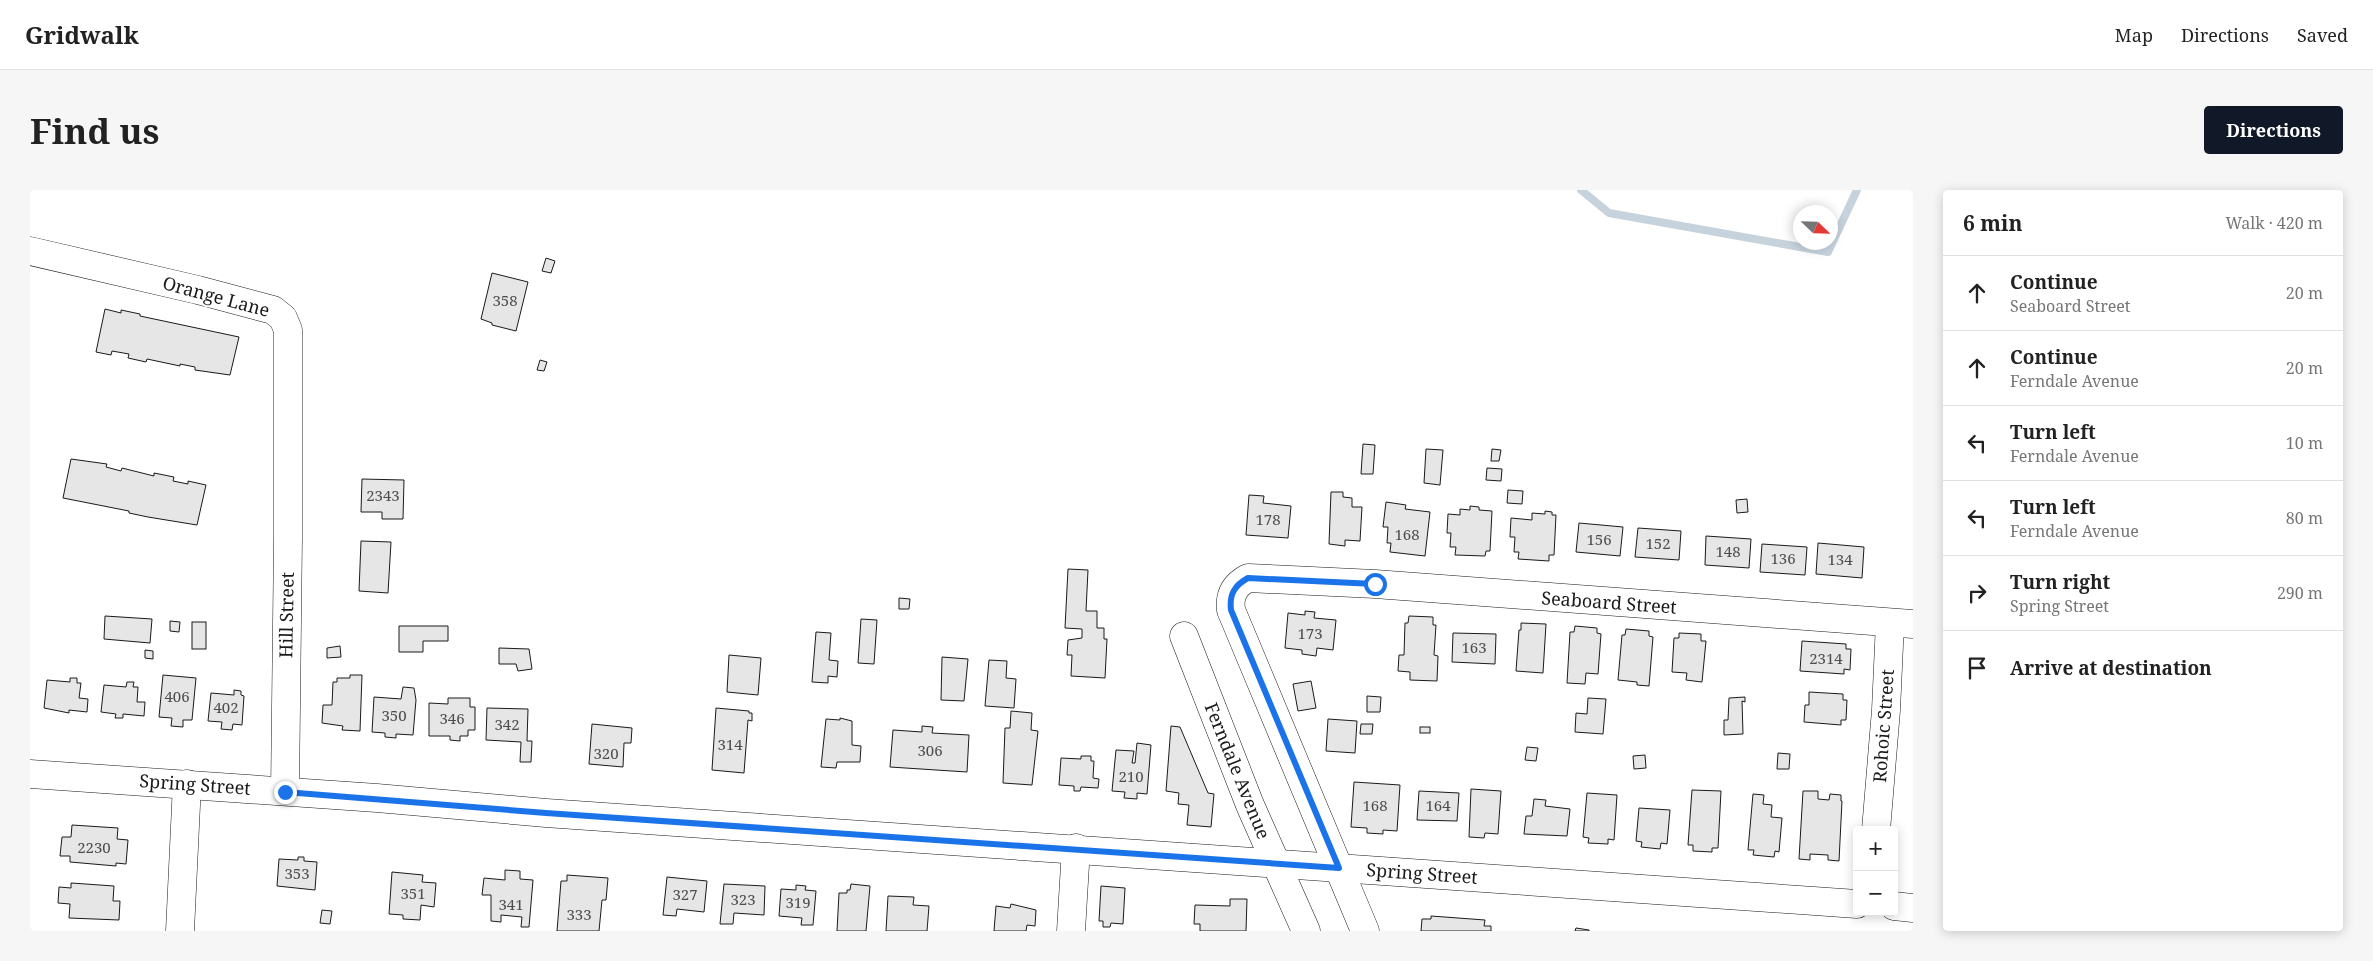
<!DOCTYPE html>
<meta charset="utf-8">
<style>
:root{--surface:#fff;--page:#f6f6f6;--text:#222;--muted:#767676;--line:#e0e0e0;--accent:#111827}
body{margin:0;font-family:"Noto Serif",serif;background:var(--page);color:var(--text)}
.controls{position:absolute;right:15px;bottom:15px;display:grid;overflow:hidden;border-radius:5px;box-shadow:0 2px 12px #0003}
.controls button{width:45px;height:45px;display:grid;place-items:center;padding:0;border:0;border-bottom:1px solid var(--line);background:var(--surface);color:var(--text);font:25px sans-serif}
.compass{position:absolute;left:1763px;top:15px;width:45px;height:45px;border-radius:50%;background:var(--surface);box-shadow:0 2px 12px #0003;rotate:113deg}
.stop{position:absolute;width:15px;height:15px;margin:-11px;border:4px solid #1a73e8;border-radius:50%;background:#fff}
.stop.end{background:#1a73e8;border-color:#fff;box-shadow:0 1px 5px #0008}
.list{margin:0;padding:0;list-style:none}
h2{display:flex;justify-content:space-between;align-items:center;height:65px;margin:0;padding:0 20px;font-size:21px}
h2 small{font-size:16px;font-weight:400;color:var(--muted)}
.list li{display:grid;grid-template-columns:32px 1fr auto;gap:15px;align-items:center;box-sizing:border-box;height:75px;padding:0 20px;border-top:1px solid var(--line)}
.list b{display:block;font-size:19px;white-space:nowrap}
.list p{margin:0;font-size:16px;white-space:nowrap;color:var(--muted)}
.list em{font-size:16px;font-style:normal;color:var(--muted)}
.icon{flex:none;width:28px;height:28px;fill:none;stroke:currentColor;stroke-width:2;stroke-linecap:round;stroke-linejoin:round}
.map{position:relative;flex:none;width:1883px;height:741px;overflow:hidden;border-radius:5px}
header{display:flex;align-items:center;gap:30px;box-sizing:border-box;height:70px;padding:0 25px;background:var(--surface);border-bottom:1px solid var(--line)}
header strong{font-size:24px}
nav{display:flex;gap:28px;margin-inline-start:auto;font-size:18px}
.intro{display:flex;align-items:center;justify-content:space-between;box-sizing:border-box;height:120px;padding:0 30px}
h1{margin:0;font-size:35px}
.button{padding:12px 22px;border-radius:5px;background:var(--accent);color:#fff;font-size:18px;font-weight:700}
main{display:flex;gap:30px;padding:0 30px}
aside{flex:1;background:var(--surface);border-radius:5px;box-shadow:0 2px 12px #0003}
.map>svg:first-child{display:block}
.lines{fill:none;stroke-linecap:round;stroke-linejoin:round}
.stream{stroke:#c6d2dc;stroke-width:8}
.building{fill:#e6e6e6;stroke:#1a1a1a}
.minor-casing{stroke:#1a1a1a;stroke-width:29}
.minor{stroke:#fff;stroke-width:28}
.route{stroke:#1a73e8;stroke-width:6}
.labels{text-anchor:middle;stroke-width:4;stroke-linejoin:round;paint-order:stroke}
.number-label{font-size:15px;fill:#4d4d4d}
.street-label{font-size:18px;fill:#1a1a1a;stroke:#fff}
</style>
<header>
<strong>Gridwalk</strong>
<nav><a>Map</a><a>Directions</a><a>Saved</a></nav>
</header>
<div class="intro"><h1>Find us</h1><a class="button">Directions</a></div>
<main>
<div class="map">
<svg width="1883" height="741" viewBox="0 0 1883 741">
<rect width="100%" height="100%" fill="#fff"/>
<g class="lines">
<!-- stream -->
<path class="stream" d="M1551,0l28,23 219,39 29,-62"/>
</g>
<!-- building -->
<g class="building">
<path d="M516,68l9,3 -4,12 -9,-2z"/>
<path d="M462,83l36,9 -12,49 -24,-6v-2l-11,-4z"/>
<path d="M75,119l16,4v-3l19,4v2l99,21 -9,38 -35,-5v-3l-15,-3v2l-33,-7 -1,3 -18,-4 1,-4 -17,-3 -1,4 -15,-3z"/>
<path d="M510,170l7,2 -3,9 -7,-1z"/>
<path d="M1333,254l12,1 -2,29h-12z"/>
<path d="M1396,259l17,1 -3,35 -16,-2z"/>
<path d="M1462,259l9,1 -2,11h-8z"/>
<path d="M41,269l36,5 -1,3 15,4 1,-3 32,8v-3l20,4 -1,4 15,3v-3l18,4 -9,40 -49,-8 -19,-4v-2l-66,-13z"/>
<path d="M1457,278l15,1 -1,12 -15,-1z"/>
<path d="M332,289l42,1 -1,39h-21v-7h-21z"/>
<path d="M1478,300l15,1 -1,13 -15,-1z"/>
<path d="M1301,302h12v5l9,1v9h10l-2,34 -15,-1v6l-16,-2z"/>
<path d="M1219,305l15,1 -1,7 28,3 -3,32 -42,-3z"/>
<path d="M1717,309l1,13 -11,1 -1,-13z"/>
<path d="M1356,312l20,3 -1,4 25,3 -5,44 -35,-4 1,-9h-4l1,-16h-5z"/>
<path d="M1440,316l9,1v3l13,1 -2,40h-4l-1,5 -30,-1 1,-8h-6l1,-14h-4l1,-19 12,1v-6l10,1z"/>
<path d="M1515,321l7,1v3h4l-2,40h-5v6l-31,-2 1,-7h-5l1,-15h-5l1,-19 21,2v-7l13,1z"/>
<path d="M1549,333l44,4 -3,29 -44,-4z"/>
<path d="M1608,338l43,3 -2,29 -44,-3z"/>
<path d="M1676,346l45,3 -2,29 -44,-3z"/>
<path d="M331,351l30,1 -3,51 -29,-2z"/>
<path d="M1788,353l46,4 -2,31 -46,-4z"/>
<path d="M1732,354l45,3 -2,28 -45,-3z"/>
<path d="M1038,379l20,1 -2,41h11v17h7v11h3l-2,39 -34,-2 1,-21h-5l1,-15 14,-2v-9l-17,-1z"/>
<path d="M869,408l11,1 -1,10h-10z"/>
<path d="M1275,421l10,1 -1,6 22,2 -3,30 -16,-2 -1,8 -14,-2v-4l-17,-2 3,-35 17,2z"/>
<path d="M75,426l47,3 -2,24 -46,-4z"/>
<path d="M1379,426l24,1v8h3l-2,30 4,1 -1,25 -27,-1v-8l-12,-1 1,-16h5l1,-32h3z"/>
<path d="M831,429l16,1 -3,44 -16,-1z"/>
<path d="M140,431l10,1 -1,10 -9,-1z"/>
<rect x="162" y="432" width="14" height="27"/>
<path d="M1491,433l25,1 -3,49 -27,-2 3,-41h2z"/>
<path d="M369,436h49v15h-25v11h-24z"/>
<path d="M1545,436l22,2v5l4,1 -3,40 -12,-1 -1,11 -18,-1 3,-51h4z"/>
<path d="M1596,439l23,2v5l4,1 -4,49 -12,-1v-3l-19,-2 4,-45h3z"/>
<path d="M786,442l15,1 -2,27 9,1 -1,16 -9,-1v7l-16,-1z"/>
<path d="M1423,443l43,1 -1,30 -43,-2z"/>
<path d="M1649,443l22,1v7h5l-4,41 -16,-2 1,-7 -15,-1 2,-34h5z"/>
<path d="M1772,451l44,3v5h5l-1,21 -6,-1v5l-44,-3z"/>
<path d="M310,456l1,11 -14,1v-10z"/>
<path d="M469,458l30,1 3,20 -14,2 -2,-7h-17z"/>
<path d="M115,460l8,1v8l-8,-1z"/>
<path d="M699,465l32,3 -3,37 -31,-3z"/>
<path d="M912,467l26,2 -4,42 -23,-1z"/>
<path d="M959,470l18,1 -1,17 10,1 -2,29 -29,-2z"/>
<path d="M133,485l33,3 -4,42h-9v7l-12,-1 1,-8 -13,-1z"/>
<path d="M320,485h12l-2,56 -18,-1 1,-4 -21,-3 1,-18h9l1,-23h4v-4h13z"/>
<path d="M40,488h7v5h4l-2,15 9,1 -1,13 -18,-2v3l-25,-5 3,-28 23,2z"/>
<path d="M1281,491l5,27 -18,3 -5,-27z"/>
<path d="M97,492h7l-1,5h5l-1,15h8l-1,14 -21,-2v4h-8l1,-4 -15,-2 3,-27 22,2z"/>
<path d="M373,497l11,1 2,12 -3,35 -17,-1v4l-11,-1v-4l-13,-1 2,-35 27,2z"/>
<path d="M204,500l7,1v4l3,1 -2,29 -9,-1 -1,6 -11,-1 1,-7 -14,-1 3,-28 23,2z"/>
<path d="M1779,502l34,2v6h4l-1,20h-5v5l-37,-3 1,-17h4z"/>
<path d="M1337,506l14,1 -1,15h-13z"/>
<path d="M1715,507v5l-3,-1 1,33 -19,1v-15h4l1,-22z"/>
<path d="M418,508h22v9h5v23h-7v6h-8v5l-10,-1v-4h-21v-33l19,1z"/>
<path d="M1558,508l18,1 -3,35 -28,-2 1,-19 11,1z"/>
<path d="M457,518l41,1 -1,32h5l-1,21h-11l1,-20 -35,-2z"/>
<path d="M686,518l33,3v2h3v8l-4,-1 -4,53 -32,-3z"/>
<path d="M981,521l21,2 -1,17 7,1 -6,54 -29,-2 2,-55h5z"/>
<path d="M810,528l12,3v24l9,1 -1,16h-23l-1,6 -15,-1 5,-48 14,1z"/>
<path d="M1298,529l29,2 -2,32 -29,-2z"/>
<path d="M562,534l40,4 -1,15h-7l-1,24 -34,-3z"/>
<path d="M1331,534h12l-1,10h-12z"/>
<path d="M892,536l11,1 -1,6 37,2 -2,37 -77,-5 3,-37 29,2z"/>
<path d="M1141,536l9,1 28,66 6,1 -3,33 -24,-2 2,-20 -11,-1 1,-11 -13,-2z"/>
<rect x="1390" y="537" width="10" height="6"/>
<path d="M1107,553l14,2 -4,49 -10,-1v6l-13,-1 1,-6 -13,-1 4,-41 18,1 -2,12h3z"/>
<path d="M1497,557l11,1 -2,13 -11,-1z"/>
<path d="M1748,563l12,1 -1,15h-12z"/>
<path d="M1615,565l1,13 -12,1 -1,-13z"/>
<path d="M1051,566h10v5h3l-1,17 6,1 -1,9 -17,-1 -1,4h-6v-5l-15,-1 2,-27 20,1z"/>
<path d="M1324,592l46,3 -3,46 -14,-1v4l-16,-1v-5l-16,-1z"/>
<path d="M1441,599l30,2 -3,43 -13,-1 -1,5 -15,-1z"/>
<path d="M1662,600l29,1 -3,57h-6v4l-19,-1v-6h-5z"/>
<path d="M1389,601l40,2 -2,28 -40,-1z"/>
<path d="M1773,601h15v8l11,1 1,-6 11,1v6h1l-3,60 -11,-1v-5l-18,-1v6l-11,-1z"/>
<path d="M1557,603l30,2 -3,45 -6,-1v5l-20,-1 1,-5 -6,-1z"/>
<path d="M1723,604l11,1 -1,9 9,1 -1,12 11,1 -3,34 -4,-1 -1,6 -21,-2 1,-5h-6z"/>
<path d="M1504,609l12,1 -1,6 25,3 -3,27 -43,-2 2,-18h6z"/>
<path d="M1609,618l31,2 -3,34 -6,-1 -1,6 -19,-2 1,-5 -6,-1z"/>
<path d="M42,635l46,3 -1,11 11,1 -2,24 -10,-1v3l-46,-4v-6h-10l2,-19h9z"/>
<path d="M268,667h6v4l13,1 -2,28 -38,-4 2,-27 19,1z"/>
<path d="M475,680l15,1v8l13,1 -4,47h-8l1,-10 -21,-2v7l-10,-1v-26h-9l2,-17 21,2z"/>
<path d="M362,682l31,3 -1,7 14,1 -2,24 -13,-2 -1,15 -17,-1v-4l-14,-1z"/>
<path d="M537,685l41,3 -2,22h-4l-3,31h-42l4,-50h6z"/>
<path d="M637,687l40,4 -3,31 -27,-3 -1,7 -13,-1z"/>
<path d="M41,693l43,3 -1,15h7l-1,19 -50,-2 1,-14 -12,-1 1,-16 12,1z"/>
<path d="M694,694l41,2 -1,29 -30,-2 -1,11h-13z"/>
<path d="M821,694l19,2 -4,45h-29l2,-38h8v-3h3z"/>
<path d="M766,695l10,1 -1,4 11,1 -3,34h-12l1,-7 -23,-2 2,-27 15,1z"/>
<path d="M1071,696l24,2 -2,36 -12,-1 -1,4h-7v-6h-4z"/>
<path d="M858,706l26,1 -1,8 16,1 -2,25h-41z"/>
<path d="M1200,709h17l-1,32h-46v-7h-6l1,-19 35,1z"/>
<path d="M981,714l25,6 -1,16 -8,-1 -1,6h-32l2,-25 14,2z"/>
<path d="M292,720l10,1 -2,13 -10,-1z"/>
<path d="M1401,726l54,4 -1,6h7v5h-70l1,-12h9z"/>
<path d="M1546,738l13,2v1h-14z"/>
</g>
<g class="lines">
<defs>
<g id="minor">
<path d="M0,61l168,39 75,20 10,8 5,12v208l-3,253"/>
<path d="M1154,446l66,169 56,126"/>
<path d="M0,584l347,24 169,15 1311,91"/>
<path d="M1846,640l10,-120 4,-87"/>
<path d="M1864,716l19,2"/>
<path d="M150,741l7,-147"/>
<path d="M1041,741l5,-83"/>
<path d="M1335,741l-134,-321c-2,-16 4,-25 17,-32l127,6 538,40"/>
</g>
</defs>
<!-- minor casing -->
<use href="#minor" class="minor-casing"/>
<!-- minor -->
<use href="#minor" class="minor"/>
</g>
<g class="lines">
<!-- route -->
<path class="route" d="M255,602l261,21 793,55 -108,-258c-2,-16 4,-25 17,-32l127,6"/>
</g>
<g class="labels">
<!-- number labels -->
<g class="number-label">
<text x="475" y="116">358</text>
<text x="353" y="311">2343</text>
<text x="1238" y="335">178</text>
<text x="1377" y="350">168</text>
<text x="1569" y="355">156</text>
<text x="1628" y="359">152</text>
<text x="1698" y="367">148</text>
<text x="1753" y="374">136</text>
<text x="1810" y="375">134</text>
<text x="1280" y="449">173</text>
<text x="1444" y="463">163</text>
<text x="1796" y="474">2314</text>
<text x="147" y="512">406</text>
<text x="196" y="523">402</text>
<text x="364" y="531">350</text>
<text x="422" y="534">346</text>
<text x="477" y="540">342</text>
<text x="700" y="560">314</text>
<text x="900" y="566">306</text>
<text x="576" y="569">320</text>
<text x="1101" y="592">210</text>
<text x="1345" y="621">168</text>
<text x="1408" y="621">164</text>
<text x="64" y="663">2230</text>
<text x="267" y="689">353</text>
<text x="383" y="709">351</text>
<text x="655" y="710">327</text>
<text x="713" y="715">323</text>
<text x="768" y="718">319</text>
<text x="481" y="720">341</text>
<text x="549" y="730">333</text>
</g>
<!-- street labels -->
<g class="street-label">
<text transform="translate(186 107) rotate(15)" y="6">Orange Lane</text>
<text transform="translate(1579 413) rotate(4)" y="6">Seaboard Street</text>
<text transform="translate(257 425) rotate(-89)" y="6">Hill Street</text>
<text transform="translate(1854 536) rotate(-86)" y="6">Rohoic Street</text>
<text transform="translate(1207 581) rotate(68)" y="6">Ferndale Avenue</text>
<text transform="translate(165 595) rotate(4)" y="6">Spring Street</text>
<text transform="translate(1392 684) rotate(4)" y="6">Spring Street</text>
</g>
</g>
</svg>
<div class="controls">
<button>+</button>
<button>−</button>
</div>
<svg class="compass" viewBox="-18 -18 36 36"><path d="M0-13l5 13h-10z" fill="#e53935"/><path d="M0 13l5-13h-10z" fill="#767676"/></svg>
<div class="stop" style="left:1345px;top:394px"></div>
<div class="stop end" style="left:255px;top:602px"></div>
</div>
<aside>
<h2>6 min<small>Walk · 420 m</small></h2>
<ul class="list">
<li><svg class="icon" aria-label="ahead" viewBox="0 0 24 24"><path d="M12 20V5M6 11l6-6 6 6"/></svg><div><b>Continue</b><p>Seaboard Street</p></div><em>20 m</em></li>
<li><svg class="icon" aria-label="ahead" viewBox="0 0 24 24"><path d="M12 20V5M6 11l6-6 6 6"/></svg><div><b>Continue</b><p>Ferndale Avenue</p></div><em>20 m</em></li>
<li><svg class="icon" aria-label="left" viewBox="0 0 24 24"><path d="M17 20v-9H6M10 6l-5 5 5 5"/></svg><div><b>Turn left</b><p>Ferndale Avenue</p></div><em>10 m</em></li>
<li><svg class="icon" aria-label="left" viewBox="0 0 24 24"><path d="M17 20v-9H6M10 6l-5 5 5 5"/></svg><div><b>Turn left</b><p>Ferndale Avenue</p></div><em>80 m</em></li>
<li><svg class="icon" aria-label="right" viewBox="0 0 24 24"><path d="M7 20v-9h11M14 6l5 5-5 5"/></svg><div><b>Turn right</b><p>Spring Street</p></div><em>290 m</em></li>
<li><svg class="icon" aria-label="arrive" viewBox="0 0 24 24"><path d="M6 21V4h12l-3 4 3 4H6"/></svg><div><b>Arrive at destination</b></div></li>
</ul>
</aside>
</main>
